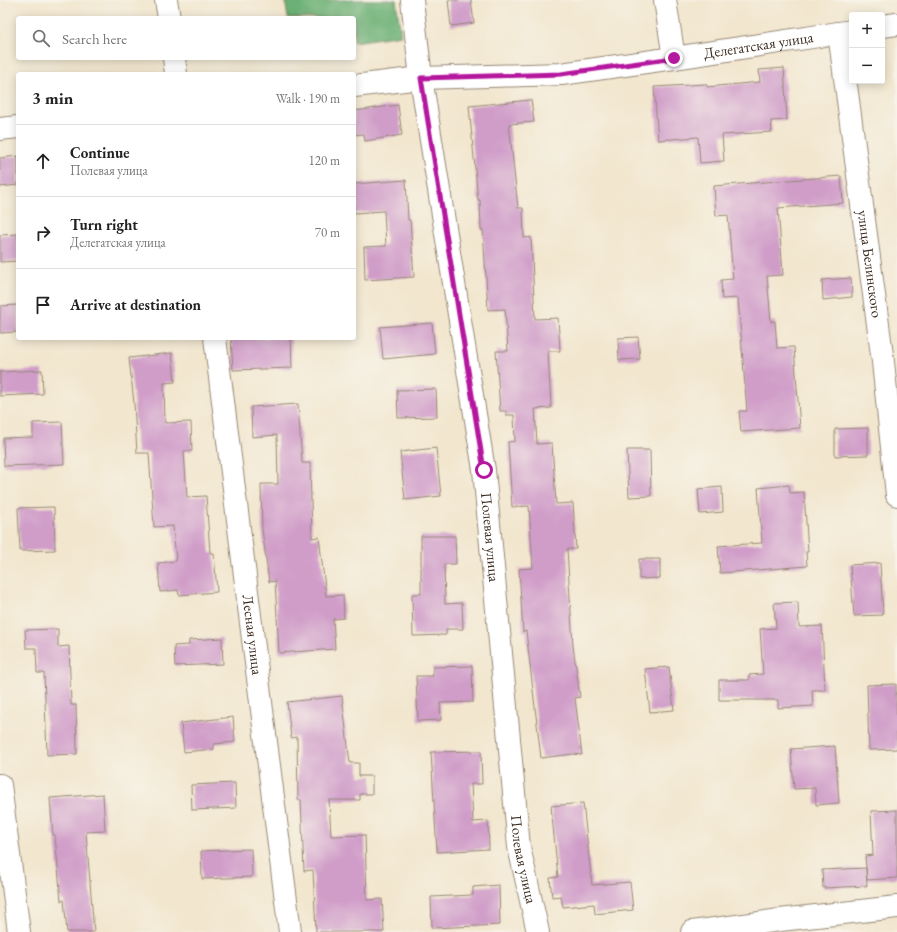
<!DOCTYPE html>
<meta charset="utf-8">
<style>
:root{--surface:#fff;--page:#f6f6f6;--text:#222;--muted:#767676;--line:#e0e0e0}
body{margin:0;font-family:"EB Garamond",serif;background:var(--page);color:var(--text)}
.controls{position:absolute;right:12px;top:12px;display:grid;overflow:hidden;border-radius:4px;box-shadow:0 2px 10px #0003}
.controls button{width:36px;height:36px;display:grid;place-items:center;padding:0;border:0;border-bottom:1px solid var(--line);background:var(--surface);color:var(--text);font:20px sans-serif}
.stop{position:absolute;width:12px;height:12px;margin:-9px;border:3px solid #b5179e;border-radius:50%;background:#fff}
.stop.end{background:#b5179e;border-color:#fff;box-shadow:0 1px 4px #0008}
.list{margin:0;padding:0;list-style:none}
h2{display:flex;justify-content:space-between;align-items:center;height:52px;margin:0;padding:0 16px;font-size:17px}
h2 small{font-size:13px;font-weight:400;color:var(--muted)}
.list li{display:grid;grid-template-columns:26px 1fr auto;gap:12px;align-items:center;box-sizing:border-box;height:72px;padding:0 16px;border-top:1px solid var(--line)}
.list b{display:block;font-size:15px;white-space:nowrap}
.list p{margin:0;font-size:13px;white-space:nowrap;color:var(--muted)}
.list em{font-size:13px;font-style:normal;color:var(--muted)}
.icon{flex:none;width:22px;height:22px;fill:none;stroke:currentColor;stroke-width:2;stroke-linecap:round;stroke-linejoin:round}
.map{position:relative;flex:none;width:897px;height:932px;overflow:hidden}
.search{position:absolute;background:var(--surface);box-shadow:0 2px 10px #0003;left:16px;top:16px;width:340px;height:44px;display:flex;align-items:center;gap:10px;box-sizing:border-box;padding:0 14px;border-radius:4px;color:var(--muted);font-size:15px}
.panel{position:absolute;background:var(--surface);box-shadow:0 2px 10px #0003;left:16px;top:72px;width:340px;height:268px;border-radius:4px}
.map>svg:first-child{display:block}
.forest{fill:#6cb074;stroke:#546d49}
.building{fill:#d09dc9}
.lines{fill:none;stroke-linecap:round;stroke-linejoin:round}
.minor-casing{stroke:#968876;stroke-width:24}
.tertiary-casing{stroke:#968876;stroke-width:24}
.minor{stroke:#fff;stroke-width:22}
.tertiary{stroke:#fff;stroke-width:22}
.route{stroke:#b5179e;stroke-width:5}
.labels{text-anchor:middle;stroke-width:3;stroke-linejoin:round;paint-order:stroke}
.street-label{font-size:15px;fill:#3b2a1e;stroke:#f7f3e8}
</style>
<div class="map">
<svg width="897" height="932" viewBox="0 0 897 932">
<rect width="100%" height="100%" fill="#f7f3e8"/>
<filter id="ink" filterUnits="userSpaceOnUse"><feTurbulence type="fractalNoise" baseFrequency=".025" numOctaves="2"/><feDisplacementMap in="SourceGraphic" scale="8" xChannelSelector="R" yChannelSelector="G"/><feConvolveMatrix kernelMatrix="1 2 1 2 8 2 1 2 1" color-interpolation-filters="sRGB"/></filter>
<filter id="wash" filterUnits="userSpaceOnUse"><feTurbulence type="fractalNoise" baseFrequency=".012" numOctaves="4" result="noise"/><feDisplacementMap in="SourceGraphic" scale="16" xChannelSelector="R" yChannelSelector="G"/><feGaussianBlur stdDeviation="0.9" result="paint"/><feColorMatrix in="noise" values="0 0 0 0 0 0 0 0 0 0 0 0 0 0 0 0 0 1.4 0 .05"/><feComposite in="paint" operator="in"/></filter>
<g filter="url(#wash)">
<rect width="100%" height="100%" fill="#f2e6ce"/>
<!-- forest -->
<path class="forest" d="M285,0h111l5,35 -47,7v-24h-66z"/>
<g id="blocks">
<!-- building -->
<g class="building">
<path d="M448,0h23l3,23 -23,3z"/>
<path d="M784,68l3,52 -16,1 1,11 -50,3 2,26 -24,2 -2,-26 -40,3 -4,-53 52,-3 1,3 53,-5 -1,-12z"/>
<path d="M531,100l3,22 -25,2 9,84h5l1,30 7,-1 4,82 23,-1 2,33h-12l3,57 -16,1 2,35 15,-1 4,61 17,-1 3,46h-9l6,97 7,51 -5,1 7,57 -9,-1 -32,4 -15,-127 -3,1 -4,-63 14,-1 -4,-62 -17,1 -4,-65 7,-1 -1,-26h-8v-4h-6l-4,-60h12l-3,-42 -17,1 -5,-80h-2l-1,-30h-2l-9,-94z"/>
<path d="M398,105l4,30 -37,6 -1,-7 -10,1v-24z"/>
<path d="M18,156v29l-18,2v-29z"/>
<path d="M841,176l2,27 -65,5 5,67 -16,1 4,46 4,-1 2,27 17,-1 6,81 -59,4 -2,-21h8l-9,-113 -16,1 -1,-19 12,-1 -5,-64 -12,1 -2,-30z"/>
<path d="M406,180l2,40h2l4,57 -49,3 -1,-33 22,-1 -2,-35 -30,2v-29z"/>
<path d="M18,234v27l-18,1v-27z"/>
<path d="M851,278l1,19 -29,3 -1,-20z"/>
<path d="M18,305v27l-18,1v-27z"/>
<path d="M432,323l3,31 -52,5 -3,-32z"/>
<path d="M638,337l2,22 -21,1 -1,-22z"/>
<path d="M231,338h60l1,30 -59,2z"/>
<path d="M172,353l3,29 -11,1 1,40 26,-1 1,29h-8l3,46 19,-1 4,57h4l3,39 -38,3 -1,-5 -18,2 -2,-29 18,-2 -3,-35 -19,1 -5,-74h-12l-3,-50 -5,-45z"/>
<path d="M42,370l1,24 -43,2v-24z"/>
<path d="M436,389l1,28 -39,1 -1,-28z"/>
<path d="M298,404l4,59h8l2,75 7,-1 7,59 17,-1 1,23 -11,1 2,30 -56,4 -4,-72 -6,1 -7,-53 -1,-45h17l-1,-49 -25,2 -1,-30z"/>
<path d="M62,422l2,42 -60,2 -1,-28 30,-1v-14z"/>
<path d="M868,428v27l-33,1v-27z"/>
<path d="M436,448l5,48 -36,4 -5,-48z"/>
<path d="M627,450h23l1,46 -22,1z"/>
<path d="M789,485l1,8 14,-1 4,60h-2l1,14 -87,7 -2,-27 44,-3 -4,-55z"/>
<path d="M722,487l1,25 -23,2 -2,-25z"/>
<path d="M54,507l1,43 -35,1 -2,-43z"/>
<path d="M421,536h34l1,28h-12l1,40 17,-1 1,26h-17v6l-33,1 -1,-42h9z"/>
<path d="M639,559h21v19l-21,1z"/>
<path d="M880,563l3,52 -29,1 -4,-51z"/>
<path d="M798,602l1,25 23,-1 3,64h-13l1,16 -35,2v-8h-59v-20h30v-5l14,-1 -3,-45 16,-1 -2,-25z"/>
<path d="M58,629v18l11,-1 2,59h5l1,49 -30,1 -3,-82h-7l-1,-25h-10l-1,-18z"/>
<path d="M222,638l1,26 -48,2 -1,-20 15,-1v-5z"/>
<path d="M472,666l1,36 -33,1 1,17 -23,1 -2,-45h17v-9z"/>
<path d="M669,667l5,43 -24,2 -5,-43z"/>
<path d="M896,684l1,65 -28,1 -2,-65z"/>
<path d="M342,696l8,67h9v13h13v18h-12v6h-31l2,36 34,-1 2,65 15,-1 2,33h-68l-3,-62 -9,1 -3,-71h-3l-1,-63 -6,1 -4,-36z"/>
<path d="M233,717l2,25 -21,2v5l-30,3 -3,-29z"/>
<path d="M835,746l4,57 -23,2 -1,-17 -21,1 -3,-40z"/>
<path d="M481,751l1,33h-11l2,38 15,-1 1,28 -52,3 -6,-100z"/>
<path d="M235,783l1,25 -44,2 -1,-25z"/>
<path d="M103,794l2,37 -19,1 8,100h-27l-3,-32 -3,1 -6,-66h-2l-3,-37z"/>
<path d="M583,803l9,82 38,-3 3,28 -38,4 -1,-10 -31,3 -2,-11 -9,1 -2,-19 8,-1 -7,-71z"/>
<path d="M897,810v68l-30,2 -2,-24 8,-1 -2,-44z"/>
<path d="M251,849l1,28 -50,2 -1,-28z"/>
<path d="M866,868l1,18 -44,2 -1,-18z"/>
<path d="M499,885l1,40 -68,3 -1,-31 42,-2v-8z"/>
</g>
</g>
</g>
<g filter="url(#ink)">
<use href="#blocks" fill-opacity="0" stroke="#968876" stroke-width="1"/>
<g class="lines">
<defs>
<g id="minor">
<path d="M166,0l3,18"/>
<path id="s1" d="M412,0l9,78 63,392 35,377 19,85"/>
<path d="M665,0l9,58"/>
<path d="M882,26l15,-2"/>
<path id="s2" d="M839,33l44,329 14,133"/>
<path d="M174,58l2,16"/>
<path id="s3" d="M354,86l67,-8 140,-4 113,-16 178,-27"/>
<path d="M0,129l18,-2"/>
<path id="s4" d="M215,338l75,594"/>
<path d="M692,932l88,-12 117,-13"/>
</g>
<path id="tertiary" d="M0,785l19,147"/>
</defs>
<!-- minor casing -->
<use href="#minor" class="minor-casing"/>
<!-- tertiary casing -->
<use href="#tertiary" class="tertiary-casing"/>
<!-- minor -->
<use href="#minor" class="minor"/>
<!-- tertiary -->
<use href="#tertiary" class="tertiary"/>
</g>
</g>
<g class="lines" filter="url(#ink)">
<!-- route -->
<path class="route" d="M484,470l-63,-392 140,-4 113,-16"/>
</g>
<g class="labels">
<!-- street labels -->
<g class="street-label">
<text dy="5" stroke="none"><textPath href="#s3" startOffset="407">Делегатская улица</textPath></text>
<text dy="5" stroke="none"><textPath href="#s2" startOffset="233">улица Белинского</textPath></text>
<text dy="5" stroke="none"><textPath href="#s1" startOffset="543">Полевая улица</textPath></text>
<text dy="5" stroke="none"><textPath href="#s4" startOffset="299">Лесная улица</textPath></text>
<text dy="5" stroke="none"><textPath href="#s1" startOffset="867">Полевая улица</textPath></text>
</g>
</g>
</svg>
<div class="controls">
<button>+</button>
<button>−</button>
</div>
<div class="stop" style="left:484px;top:470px"></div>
<div class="stop end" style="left:674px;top:58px"></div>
<div class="search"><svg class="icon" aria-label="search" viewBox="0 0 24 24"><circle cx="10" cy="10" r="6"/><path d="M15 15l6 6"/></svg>Search here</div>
<section class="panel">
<h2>3 min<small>Walk · 190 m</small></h2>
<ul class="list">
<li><svg class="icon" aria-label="ahead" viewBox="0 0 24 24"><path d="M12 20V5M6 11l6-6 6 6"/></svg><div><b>Continue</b><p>Полевая улица</p></div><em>120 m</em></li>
<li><svg class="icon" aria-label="right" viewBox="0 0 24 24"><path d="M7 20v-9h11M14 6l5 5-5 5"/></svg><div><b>Turn right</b><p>Делегатская улица</p></div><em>70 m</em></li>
<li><svg class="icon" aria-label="arrive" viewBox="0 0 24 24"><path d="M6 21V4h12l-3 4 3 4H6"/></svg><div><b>Arrive at destination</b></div></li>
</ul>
</section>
</div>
